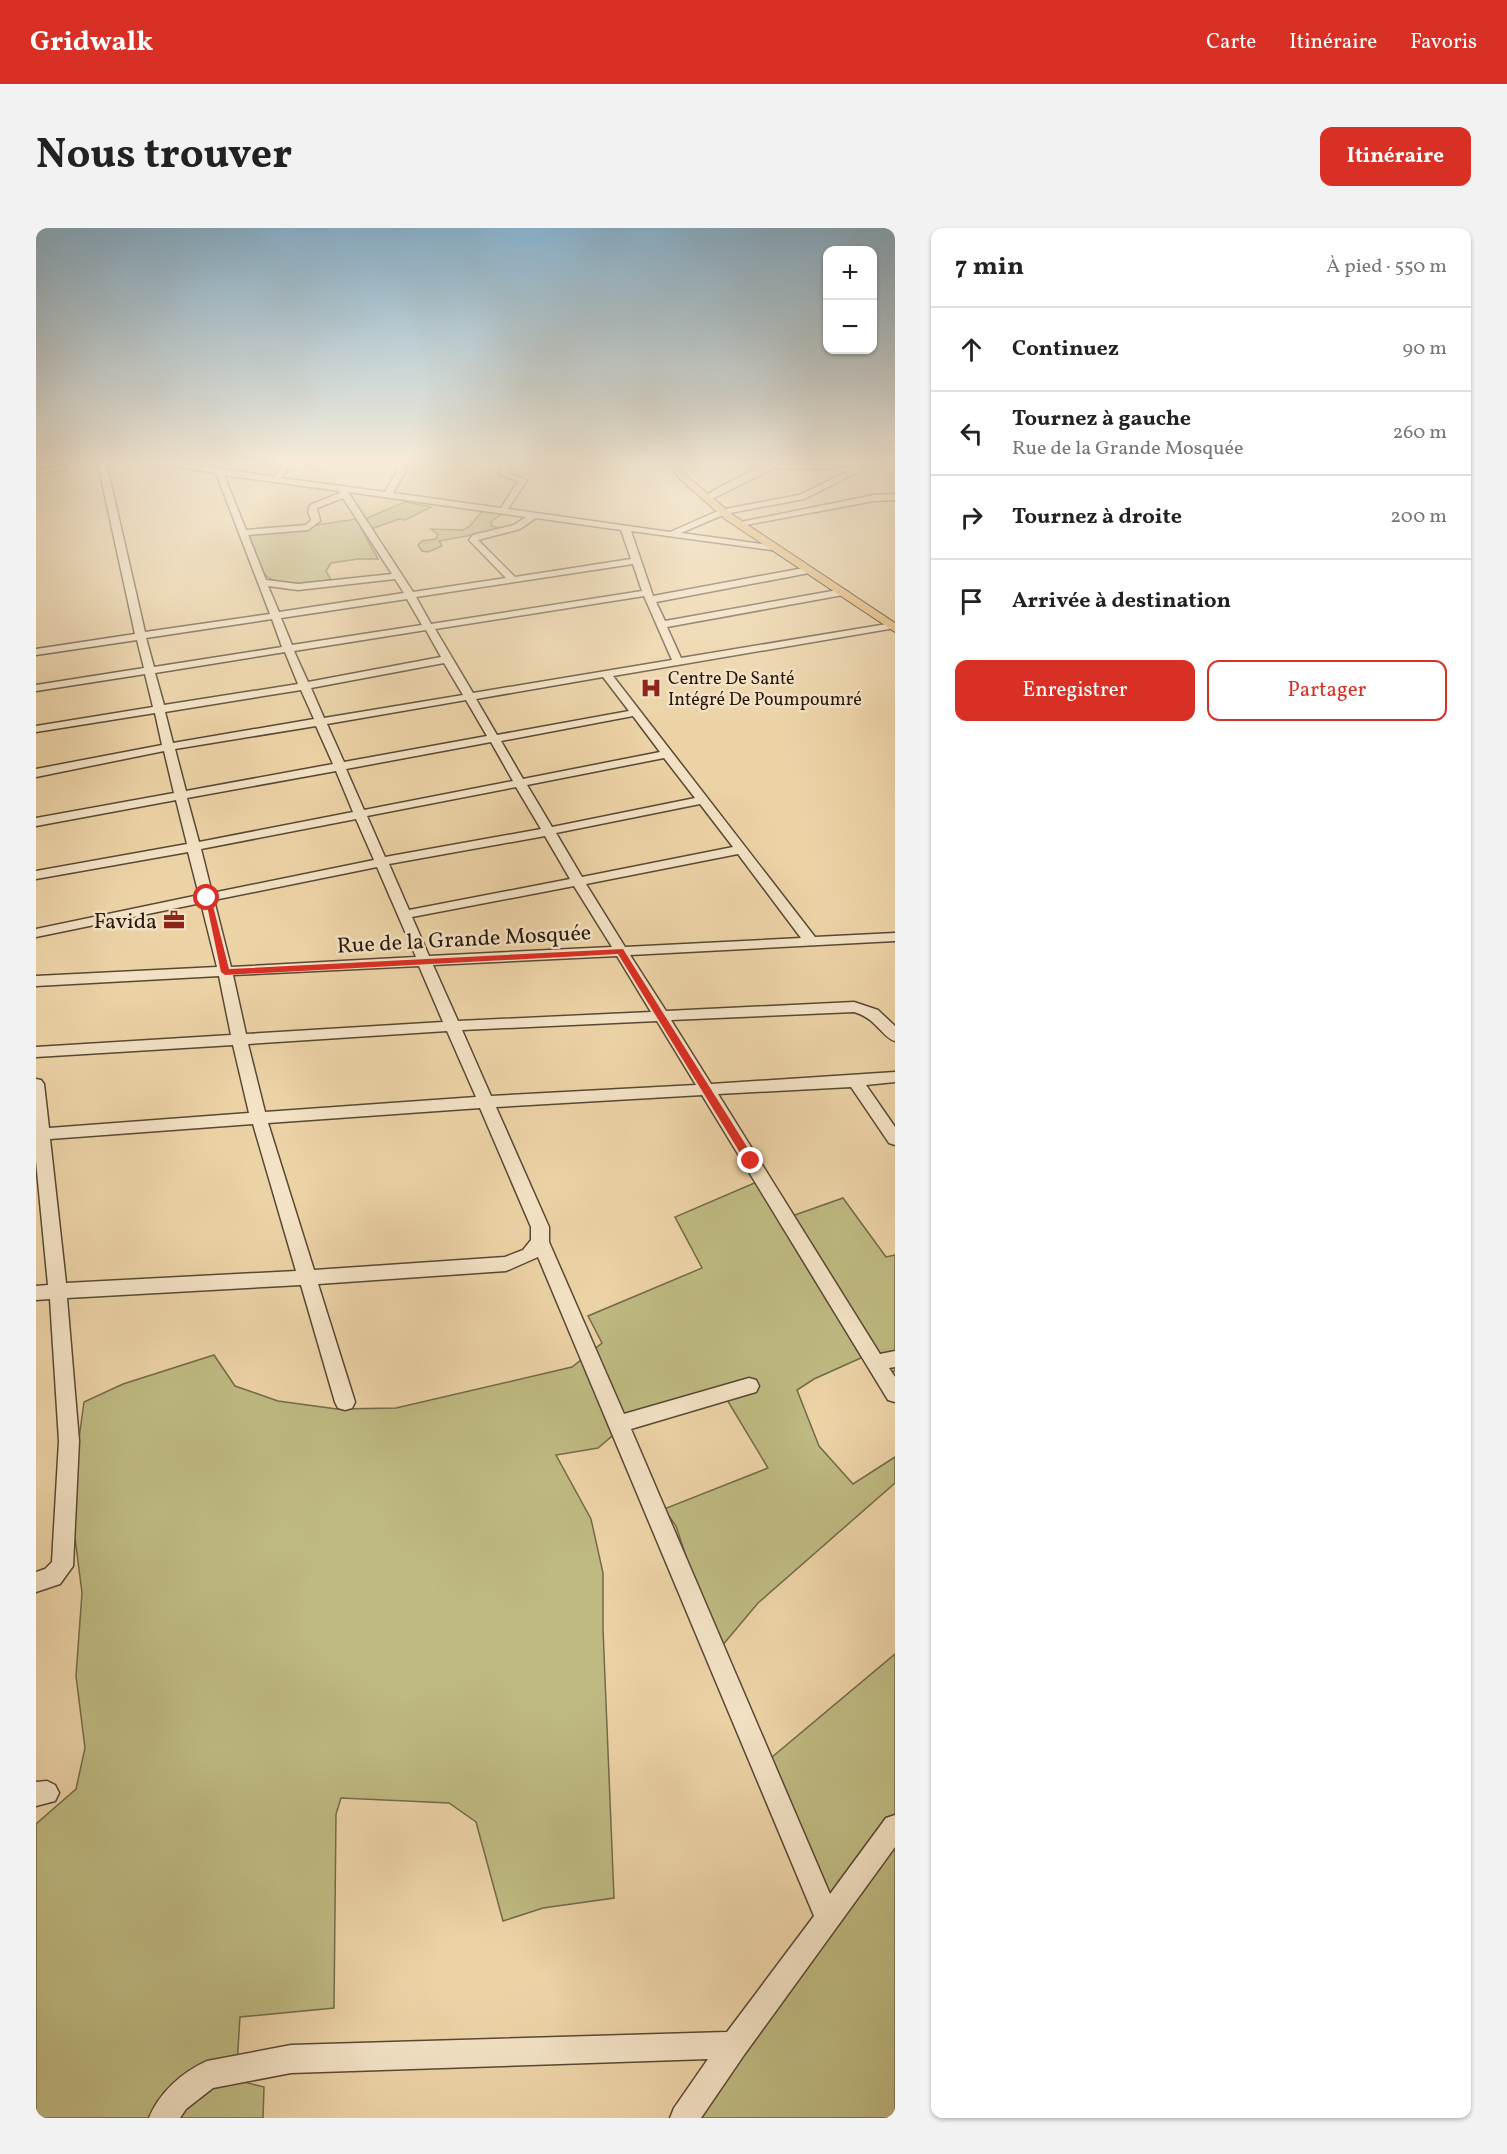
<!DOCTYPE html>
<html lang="fr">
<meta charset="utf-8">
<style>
:root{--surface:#fff;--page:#f2f2f2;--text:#222;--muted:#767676;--line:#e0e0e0;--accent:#d93025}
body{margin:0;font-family:Vollkorn,serif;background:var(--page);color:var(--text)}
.controls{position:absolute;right:18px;top:18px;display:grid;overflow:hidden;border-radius:12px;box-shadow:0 2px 4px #0004}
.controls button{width:54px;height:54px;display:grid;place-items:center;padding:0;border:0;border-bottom:2px solid var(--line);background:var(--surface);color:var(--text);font:30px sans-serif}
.stop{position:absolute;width:18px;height:18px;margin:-14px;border:4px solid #d93025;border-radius:50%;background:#fff}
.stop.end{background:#d93025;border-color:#fff;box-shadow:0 2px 6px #0008}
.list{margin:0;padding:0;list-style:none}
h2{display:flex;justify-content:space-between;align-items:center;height:78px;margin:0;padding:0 24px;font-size:26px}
h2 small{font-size:20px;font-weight:400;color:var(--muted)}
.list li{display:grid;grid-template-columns:39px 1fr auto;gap:18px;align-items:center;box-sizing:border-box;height:84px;padding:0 24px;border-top:2px solid var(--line)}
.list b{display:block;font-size:22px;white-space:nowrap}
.list p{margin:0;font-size:20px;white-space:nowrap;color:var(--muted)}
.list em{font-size:20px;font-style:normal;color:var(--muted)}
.actions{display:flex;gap:12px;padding:18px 24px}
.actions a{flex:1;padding:14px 0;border:2px solid var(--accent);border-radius:12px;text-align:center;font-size:21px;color:var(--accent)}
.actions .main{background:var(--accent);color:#fff}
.icon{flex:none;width:33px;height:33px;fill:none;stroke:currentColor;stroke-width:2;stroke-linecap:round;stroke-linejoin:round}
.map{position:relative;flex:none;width:859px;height:1890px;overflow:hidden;border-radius:12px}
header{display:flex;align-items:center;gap:36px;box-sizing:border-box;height:84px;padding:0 30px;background:var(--accent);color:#fff}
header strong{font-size:28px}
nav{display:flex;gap:33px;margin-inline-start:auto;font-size:21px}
.intro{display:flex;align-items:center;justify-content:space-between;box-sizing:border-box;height:144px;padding:0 36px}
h1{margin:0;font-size:42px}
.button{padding:15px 27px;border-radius:12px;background:var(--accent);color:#fff;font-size:21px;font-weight:700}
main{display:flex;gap:36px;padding:0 36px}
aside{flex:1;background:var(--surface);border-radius:12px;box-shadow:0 2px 4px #0004}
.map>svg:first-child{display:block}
.green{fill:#bfba82;stroke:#746a48;stroke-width:1.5}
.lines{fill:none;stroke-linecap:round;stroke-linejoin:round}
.minor-casing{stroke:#594834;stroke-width:3}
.major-casing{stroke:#28190e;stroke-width:2}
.minor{fill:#f3e2c5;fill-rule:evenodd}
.major{fill:#e6ba73;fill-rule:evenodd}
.route{fill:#d93025}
.labels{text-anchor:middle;stroke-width:5;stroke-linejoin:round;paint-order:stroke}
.far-poi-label{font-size:18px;fill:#28190e;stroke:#f3e2c5;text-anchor:start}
.poi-label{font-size:22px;fill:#28190e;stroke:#f3e2c5;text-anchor:end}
.street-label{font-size:22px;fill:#28190e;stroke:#f3e2c5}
</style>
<header>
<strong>Gridwalk</strong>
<nav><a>Carte</a><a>Itinéraire</a><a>Favoris</a></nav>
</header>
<div class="intro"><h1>Nous trouver</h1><a class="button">Itinéraire</a></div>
<main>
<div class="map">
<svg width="859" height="1890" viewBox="0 0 859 1890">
<rect width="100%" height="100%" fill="#ecd3a6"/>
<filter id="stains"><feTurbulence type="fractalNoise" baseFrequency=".00333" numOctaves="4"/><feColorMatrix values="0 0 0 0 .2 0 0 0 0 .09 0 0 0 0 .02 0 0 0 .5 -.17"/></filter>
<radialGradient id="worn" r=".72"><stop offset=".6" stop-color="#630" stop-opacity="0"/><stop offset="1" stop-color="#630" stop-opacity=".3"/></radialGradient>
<!-- green -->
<g class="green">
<path d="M369,274l26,5 -26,13 -6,-1 -25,9 -4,-1 -5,-8z"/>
<path d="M447,282l19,4 -10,7 -1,5 14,3 -66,12 3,5 -14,6 -6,-1 -4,-6 4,-4 14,-2 2,-4 -7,-6 32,1 7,-4z"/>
<path d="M320,291l22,40h-20l-27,4 -5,8 5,9c-17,2 -59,9 -69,-9 -5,-10 -6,-22 -12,-32l1,-4z"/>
<path d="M730,950l26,38 51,-18 43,59 9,-2v116l-8,3 -15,-21 -58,26 -17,11 22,56 34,38 42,-27v26l-137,120 -37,44 -20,-45 -25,-76 -12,-17 104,-41 -45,-75 -106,39 -19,16 -42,7 35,64 12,54v56l11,269 -71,10 -40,13 -27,-99 -27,-19 -108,-5 -5,16 -2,194 -94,9 -4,63 28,7 -1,31h-227v-294l40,-35 9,-41 -9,-72 6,-83 -9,-71 5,-76 6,-44 39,-18 91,-29 21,31 43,15 59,8 59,-1 176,-41 30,-24 -14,-27 114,-48 -27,-51z"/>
<path d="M859,1426v464h-209l135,-207 -56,-148z"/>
</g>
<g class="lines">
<defs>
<g id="minor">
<path d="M44,234h26l39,170 125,-18 -54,-141 -68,-11h24l102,15 10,-15h8l-11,16 104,14 14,-24 -5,-6h9l4,6 -14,25 108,15 17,-27 -19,-7 4,-12h8l-4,11 20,7 -19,29 162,23 50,-22 79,-15 48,-23 -8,-3 -65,-1 -64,32 -7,-2c13,-11 49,-27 65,-34 8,-4 72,1 85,5l13,-7h11l-73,37 -79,15 -44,19 95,13 3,1v4l-148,-20 22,65 156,-29 5,3 -5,3 -153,29 9,19 178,-32 5,3 -5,3 -176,32 14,31 212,-35 2,5 -282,48 202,261 80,-4v8l-265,14 36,56 188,-9 24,8 17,16v15c-12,-3 -19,-23 -41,-29l-183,8 40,64 184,-12v10l-29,3 29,42v18l-6,-2 -38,-56 -133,7 162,260 15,-3v16l-6,1 6,9v25l-7,-2 -186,-305 -206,12 53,120v15l75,172 125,-36 7,2 3,6 -3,6 -7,2 -118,35 199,465 56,-76 9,-3v32l-151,208 -43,63h-31l4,-10 34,-49 -417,14 -78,15 -27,21 -6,9h-31c10,-25 33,-46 58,-57l84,-16 436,-13 87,-116 -276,-659 -32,14 -188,13 37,118 -3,6 -7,2 -7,-2 -3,-6 -34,-117 -234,13 12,143 -6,125 -13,18 -24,8v-20l9,-3 7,-7 7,-121 -9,-142 -14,1v-14l12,-1 -12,-124v-82l5,1 3,4 5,44 200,-15 -16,-68 -197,12v-10l195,-12 -12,-59 -183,10v-10l181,-9 -16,-64 -165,34v-8l163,-34 -11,-43 -152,27v-8l151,-27 -11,-44 -140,26v-8l138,-25 -10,-42 -128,26v-8l126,-24 -7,-32 -119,19v-6l117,-19 -8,-33 -109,17v-6l108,-17 -7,-28 -101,15v-6l99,-15 -37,-170 -62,10v-4zM188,247l115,16 1,2 -30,12 -2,7 3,8 -5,5 -60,5zM312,264l178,25 -12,8 -41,10 -4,5 37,38 -93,14zM307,270l49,76 -94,10 -32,-4 -18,-45 60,-5 12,-9 -3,-13zM500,290l85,12 10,29 -116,18 -37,-37 42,-11zM597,336l9,27 -211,33 -15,-27zM359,351l9,14 -125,19 -11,-26 30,4zM608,368l28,64 -199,33 -38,-64zM371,371l15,26 -130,20 -11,-27zM236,391l10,28 -128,20 -8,-29zM390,402l15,27 -133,25 -14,-31zM249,424l13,32 -134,21 -9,-32zM408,435l19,32 -139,23 -13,-30zM567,449l26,34 -132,24 -21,-36zM265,462l13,29 -141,24 -8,-31zM430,472l21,36 -143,26 -17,-38zM597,488l27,36 -137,27 -22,-38zM280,498l17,38 -147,27 -11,-42zM455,514l22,39 -149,29 -18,-41zM628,530l31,40 -143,29 -25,-42zM300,543l17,41 -154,30 -12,-44zM480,559l25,42 -156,28 -18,-41zM664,576l33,43 -151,30 -26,-44zM320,591l18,41 -162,33 -11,-44zM509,608l25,43 -161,31 -20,-46zM702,626l63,84 -176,9 -39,-63zM341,639l39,90 -185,10 -17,-67zM538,658l38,61 -183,9 -17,-39zM581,728l34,56 -193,9 -25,-56zM383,738l24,56 -197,12 -13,-59zM621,793l39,64 -205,11 -29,-66zM411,803l29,66 -211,15 -17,-68zM444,880l51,119v13l-8,10 -18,7 -191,13 -46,-147zM217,896l43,147 -230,12 -16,-144z"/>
<path d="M859,266v6l-21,1 -134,25 -4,-3 138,-28z"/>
<path d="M11,1553l8,4 4,8 -4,8 -19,5v-24z"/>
</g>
<path id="major" d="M630,234h9l12,14 46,39 162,108v9l-170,-113 -44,-39z"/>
</defs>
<!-- minor casing -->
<use href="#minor" class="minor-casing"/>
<!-- major casing -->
<use href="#major" class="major-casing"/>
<!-- minor -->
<use href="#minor" class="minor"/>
<!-- major -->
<use href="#major" class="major"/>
</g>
<!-- sky -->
<linearGradient id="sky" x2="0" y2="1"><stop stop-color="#89b5d2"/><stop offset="0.47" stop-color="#f6ebd7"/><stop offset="1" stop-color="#f6ebd7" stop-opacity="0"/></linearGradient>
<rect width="859" height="499" fill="url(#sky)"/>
<!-- route -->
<path class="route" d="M169,668l6,2 18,71 394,-20 133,212 -2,3h-7l-129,-210 -393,21 -4,-3z"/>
<!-- icons -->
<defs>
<symbol id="hospital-bare" viewBox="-9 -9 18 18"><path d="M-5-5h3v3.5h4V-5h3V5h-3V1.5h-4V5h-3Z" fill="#8f2418" stroke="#f3e2c5" stroke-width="2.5" paint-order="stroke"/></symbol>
<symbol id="office-bare" viewBox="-9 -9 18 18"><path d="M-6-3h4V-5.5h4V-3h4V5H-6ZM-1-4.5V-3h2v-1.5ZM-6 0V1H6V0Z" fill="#8f2418" stroke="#f3e2c5" stroke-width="2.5" paint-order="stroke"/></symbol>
</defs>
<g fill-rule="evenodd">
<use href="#hospital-bare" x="600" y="445" width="30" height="30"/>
<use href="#office-bare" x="123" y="677" width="30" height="30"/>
</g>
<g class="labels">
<!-- far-poi labels -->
<g class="far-poi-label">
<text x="632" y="456">Centre De Santé<tspan x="632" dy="21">Intégré De Poumpoumré</tspan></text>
</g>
<!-- poi labels -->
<g class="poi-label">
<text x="121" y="700">Favida</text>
</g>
<!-- street labels -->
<g class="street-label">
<text transform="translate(428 710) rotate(-3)" y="8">Rue de la Grande Mosquée</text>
</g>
</g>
<rect width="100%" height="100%" filter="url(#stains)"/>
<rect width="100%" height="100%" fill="url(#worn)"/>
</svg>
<div class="controls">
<button>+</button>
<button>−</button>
</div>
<div class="stop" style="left:171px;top:670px"></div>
<div class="stop end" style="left:715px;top:933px"></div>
</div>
<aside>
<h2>7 min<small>À pied · 550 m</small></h2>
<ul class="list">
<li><svg class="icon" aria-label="ahead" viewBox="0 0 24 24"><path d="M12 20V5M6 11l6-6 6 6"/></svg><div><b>Continuez</b></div><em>90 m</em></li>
<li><svg class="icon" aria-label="left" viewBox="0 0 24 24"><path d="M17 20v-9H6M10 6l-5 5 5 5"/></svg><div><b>Tournez à gauche</b><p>Rue de la Grande Mosquée</p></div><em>260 m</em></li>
<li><svg class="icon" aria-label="right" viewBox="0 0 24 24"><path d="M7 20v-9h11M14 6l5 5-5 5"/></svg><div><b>Tournez à droite</b></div><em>200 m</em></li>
<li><svg class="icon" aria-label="arrive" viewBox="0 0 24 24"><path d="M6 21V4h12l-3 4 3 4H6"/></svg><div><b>Arrivée à destination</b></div></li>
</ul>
<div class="actions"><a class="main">Enregistrer</a><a>Partager</a></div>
</aside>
</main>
